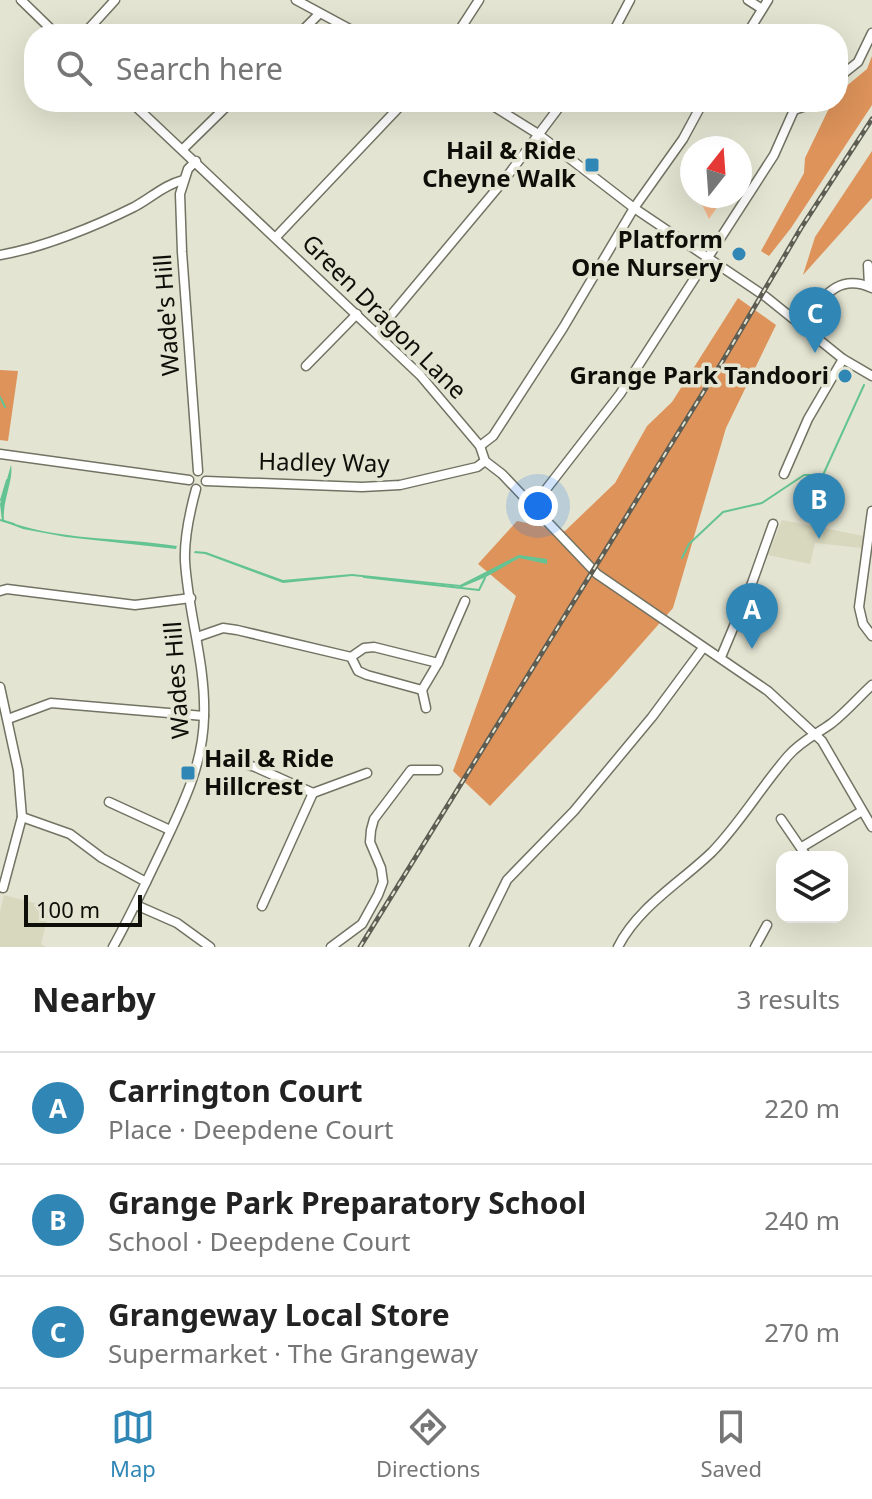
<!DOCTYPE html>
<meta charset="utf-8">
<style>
:root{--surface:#fff;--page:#f6f6f6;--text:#222;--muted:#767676;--line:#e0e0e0;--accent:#3087b6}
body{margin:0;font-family:"Noto Sans",sans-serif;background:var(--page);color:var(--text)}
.controls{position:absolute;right:24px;bottom:24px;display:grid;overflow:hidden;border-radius:16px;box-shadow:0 8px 32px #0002}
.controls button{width:72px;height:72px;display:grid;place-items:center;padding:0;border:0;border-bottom:2px solid var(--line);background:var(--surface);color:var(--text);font:40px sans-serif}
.compass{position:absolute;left:680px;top:136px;width:72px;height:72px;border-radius:50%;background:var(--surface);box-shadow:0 8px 32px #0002;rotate:17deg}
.scale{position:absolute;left:24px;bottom:20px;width:118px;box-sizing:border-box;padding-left:8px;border:4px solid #0f0f09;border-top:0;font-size:22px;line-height:28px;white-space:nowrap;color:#0f0f09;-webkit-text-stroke:6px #e4e4d2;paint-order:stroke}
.you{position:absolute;left:538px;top:506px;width:28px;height:28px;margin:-20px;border:6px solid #fff;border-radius:50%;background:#1a73e8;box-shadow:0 0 0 12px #1a73e833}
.badge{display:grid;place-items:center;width:52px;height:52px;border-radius:50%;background:var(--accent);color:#fff;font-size:26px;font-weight:700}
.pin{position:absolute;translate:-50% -66px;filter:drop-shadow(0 2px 4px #0008)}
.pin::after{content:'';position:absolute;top:42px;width:28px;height:24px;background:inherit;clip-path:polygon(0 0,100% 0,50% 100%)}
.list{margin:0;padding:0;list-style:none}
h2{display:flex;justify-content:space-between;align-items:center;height:104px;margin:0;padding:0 32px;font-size:34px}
h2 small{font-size:26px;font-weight:400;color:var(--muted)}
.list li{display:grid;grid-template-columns:52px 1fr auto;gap:24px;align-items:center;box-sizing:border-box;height:112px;padding:0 32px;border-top:2px solid var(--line)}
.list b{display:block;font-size:30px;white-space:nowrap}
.list p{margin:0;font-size:26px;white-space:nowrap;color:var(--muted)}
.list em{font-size:26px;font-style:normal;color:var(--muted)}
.icon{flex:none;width:44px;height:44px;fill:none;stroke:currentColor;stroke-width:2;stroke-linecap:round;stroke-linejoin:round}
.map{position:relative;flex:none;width:872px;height:947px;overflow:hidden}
.search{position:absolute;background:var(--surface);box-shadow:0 8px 32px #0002;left:24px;right:24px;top:24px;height:88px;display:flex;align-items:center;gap:20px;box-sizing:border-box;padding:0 28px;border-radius:32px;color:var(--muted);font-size:30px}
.sheet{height:440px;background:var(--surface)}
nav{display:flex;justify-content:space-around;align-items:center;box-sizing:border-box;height:112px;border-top:2px solid var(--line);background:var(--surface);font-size:22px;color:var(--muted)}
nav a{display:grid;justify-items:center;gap:4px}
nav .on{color:var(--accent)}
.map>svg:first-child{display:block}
.built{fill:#d8d8bf}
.green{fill:#f6b98b}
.forest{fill:#dd935a}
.water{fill:#64c393}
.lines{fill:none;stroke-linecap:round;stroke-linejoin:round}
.stream{stroke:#64c393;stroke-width:2}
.minor-casing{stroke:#727363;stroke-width:11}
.minor{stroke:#fff;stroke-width:8}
.rail-casing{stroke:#5d5d53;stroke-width:5}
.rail{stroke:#e4e4d2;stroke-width:2;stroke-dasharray:6;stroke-linecap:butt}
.poi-dot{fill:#3087b6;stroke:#e4e4d2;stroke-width:3}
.labels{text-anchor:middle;stroke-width:7;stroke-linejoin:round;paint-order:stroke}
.poi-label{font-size:24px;font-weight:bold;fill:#0f0f09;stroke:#e4e4d2;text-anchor:end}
.street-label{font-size:24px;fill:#0f0f09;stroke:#e4e4d2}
</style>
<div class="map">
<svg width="872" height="947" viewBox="0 0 872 947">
<rect width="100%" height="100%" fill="#e4e4d2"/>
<!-- built -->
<g class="built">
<path d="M782,520l82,16 -2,12 -47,-5 -5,21 -42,-9z"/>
<path d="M4,895l46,12 -9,37 5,3h-46v-35z"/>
</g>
<!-- green -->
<path class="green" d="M698,196h27l-16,23z"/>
<!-- forest -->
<g class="forest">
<path d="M872,56v49l-81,123 -22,28 -8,-5 43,-78 1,-15 27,-56h6v-9l29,-24z"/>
<path d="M872,151v47l-69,77 12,-38z"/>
<path d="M738,298l38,27 -50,103 -53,180 -61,69 -122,129 -37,-35 63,-175 -38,-32 39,-43 48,10 50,-48 32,-57 25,-24z"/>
<path d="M0,370l18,1 -10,70 -8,-1z"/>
</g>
<!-- water -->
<g class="water">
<path d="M11,465c3,14 -9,37 -7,55 55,21 115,17 173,26l-1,3 -110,-12 -43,-8 -21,-8 -2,-17z"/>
<path d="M195,551l11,1 77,28 69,-6 108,11 59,-30 28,4v5l-28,-6 -33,19 -24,10 -110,-11 -69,7 -78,-29 -11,-1z"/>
</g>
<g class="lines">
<!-- stream -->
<g class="stream">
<path d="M0,397l5,10"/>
<path d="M1,500l6,-20"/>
<path d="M0,520l14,4"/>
<path d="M682,558l7,-14 34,-32 39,-9 42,-28h19l41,-90"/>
<path d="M364,577l115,13 6,-12"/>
</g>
<defs>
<g id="minor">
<path d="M21,0l35,34"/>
<path d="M296,0l63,34"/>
<path d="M748,0l14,9"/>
<path d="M84,34l31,-34"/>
<path d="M299,34l20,-20"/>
<path d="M457,34l22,-34"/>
<path d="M612,34l18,-34"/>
<path d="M747,34l21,-34"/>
<path d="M838,78l20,-16 14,-29"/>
<path d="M131,102l289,273 60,71 5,15 17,13 95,100 171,117 54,50 50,86"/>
<path d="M487,102l51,32 96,74 132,89 77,62 29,17"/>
<path d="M183,149l48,-47"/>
<path d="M196,161l-8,8 -8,25 2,58 16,219"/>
<path d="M276,237l128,-135"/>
<path d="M0,255c42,-7 96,-29 134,-48 17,-9 30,-22 49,-27"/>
<path d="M868,265l1,21"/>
<path d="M800,326c21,-24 35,-55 72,-38"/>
<path d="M377,332l128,-153 58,-77"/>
<path d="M306,366l51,-52"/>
<path d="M480,446l13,-10 70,-108 71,-120 49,-69 20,-37"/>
<path d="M0,454l189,26"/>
<path d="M784,474l24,-55 35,-60"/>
<path d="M206,481l156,6 38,-2 77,-18 8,-6"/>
<path d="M544,492l76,-98 154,-239 20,-45 24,-8"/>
<path d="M872,511l-13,96 4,17 9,12"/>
<path d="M0,591l7,-2 128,16 56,-7"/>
<path d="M197,637l26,-9 14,2 114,27 7,14 9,4 55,15 16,-27 -64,-16 -10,1 -13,9"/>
<path d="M721,657l31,-74 21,-59"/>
<path d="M438,663l27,-62"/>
<path d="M0,687l18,83 4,47 -19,71"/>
<path d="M422,690l4,18"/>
<path d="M8,719l43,-16 153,13"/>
<path d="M202,752l53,15 58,26 54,-20"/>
<path d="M109,802l61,28"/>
<path d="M22,817l48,17 32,24 44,24"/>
<path d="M781,819l26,38"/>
<path d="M802,847l60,-36"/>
<path d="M136,905l41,18 33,24"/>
<path d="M262,906l51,-113"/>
<path d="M113,947c18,-32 33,-65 49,-98 20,-43 41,-83 42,-132 2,-53 -16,-104 -19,-156 -1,-24 5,-50 11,-72"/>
<path d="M331,947l31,-23 16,-29 5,-13 -2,-14 -11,-26 1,-12 3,-11 37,-49h27"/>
<path d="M474,947l33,-67 67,-69 78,-94 51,-69"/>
<path d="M618,947c20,-40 63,-65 94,-95 29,-30 49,-65 76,-96 13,-15 29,-22 44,-33 14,-11 27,-26 40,-38"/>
<path d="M755,947l12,-22"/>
</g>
</defs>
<!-- minor casing -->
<use href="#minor" class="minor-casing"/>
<!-- minor -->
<use href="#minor" class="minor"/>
<defs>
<path id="rail" d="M360,947l362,-585 79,-134 71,-109"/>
</defs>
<!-- rail casing -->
<use href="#rail" class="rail-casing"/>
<!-- rail -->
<use href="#rail" class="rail"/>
</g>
<!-- markers -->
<g class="poi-dot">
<rect x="584" y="157" width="16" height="16" rx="4"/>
<circle cx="739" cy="254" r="8"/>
<circle cx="845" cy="376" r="8"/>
<rect x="180" y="765" width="16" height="16" rx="4"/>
</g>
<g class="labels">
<!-- poi labels -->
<g class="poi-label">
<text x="576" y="159">Hail &amp; Ride<tspan x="576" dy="28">Cheyne Walk</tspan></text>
<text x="723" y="248">Platform<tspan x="723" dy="28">One Nursery</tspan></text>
<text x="829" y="384">Grange Park Tandoori</text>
<text x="204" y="767" text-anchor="start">Hail &amp; Ride<tspan x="204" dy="28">Hillcrest</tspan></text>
</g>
<!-- street labels -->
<g class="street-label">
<text transform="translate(167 315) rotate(-94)" y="8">Wade's Hill</text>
<text transform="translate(384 317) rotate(45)" y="8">Green Dragon Lane</text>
<text transform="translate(324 463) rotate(1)" y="8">Hadley Way</text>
<text transform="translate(177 680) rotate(-94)" y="8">Wades Hill</text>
</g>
</g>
</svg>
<div class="controls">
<button><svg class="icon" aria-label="layers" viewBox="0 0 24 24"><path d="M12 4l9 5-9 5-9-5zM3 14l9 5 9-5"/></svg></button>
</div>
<svg class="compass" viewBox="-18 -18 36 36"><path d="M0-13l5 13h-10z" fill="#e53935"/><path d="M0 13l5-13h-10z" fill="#767676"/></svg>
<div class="scale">100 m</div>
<div class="you"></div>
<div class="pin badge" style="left:752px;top:649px">A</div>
<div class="pin badge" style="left:819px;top:539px">B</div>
<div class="pin badge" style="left:815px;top:353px">C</div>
<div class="search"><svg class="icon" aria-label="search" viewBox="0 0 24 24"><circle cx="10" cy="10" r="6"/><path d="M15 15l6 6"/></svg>Search here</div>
</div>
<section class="sheet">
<h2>Nearby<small>3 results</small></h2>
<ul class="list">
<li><span class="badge">A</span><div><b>Carrington Court</b><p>Place · Deepdene Court</p></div><em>220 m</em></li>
<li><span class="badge">B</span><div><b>Grange Park Preparatory School</b><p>School · Deepdene Court</p></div><em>240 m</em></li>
<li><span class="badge">C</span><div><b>Grangeway Local Store</b><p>Supermarket · The Grangeway</p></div><em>270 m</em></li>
</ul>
</section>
<nav>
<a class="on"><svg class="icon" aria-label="map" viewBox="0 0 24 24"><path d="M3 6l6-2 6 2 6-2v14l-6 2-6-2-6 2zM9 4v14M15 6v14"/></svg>Map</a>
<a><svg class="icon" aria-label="directions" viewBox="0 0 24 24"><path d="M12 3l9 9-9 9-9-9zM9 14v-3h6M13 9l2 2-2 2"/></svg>Directions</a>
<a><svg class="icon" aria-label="saved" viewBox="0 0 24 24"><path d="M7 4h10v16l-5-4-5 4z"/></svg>Saved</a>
</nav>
